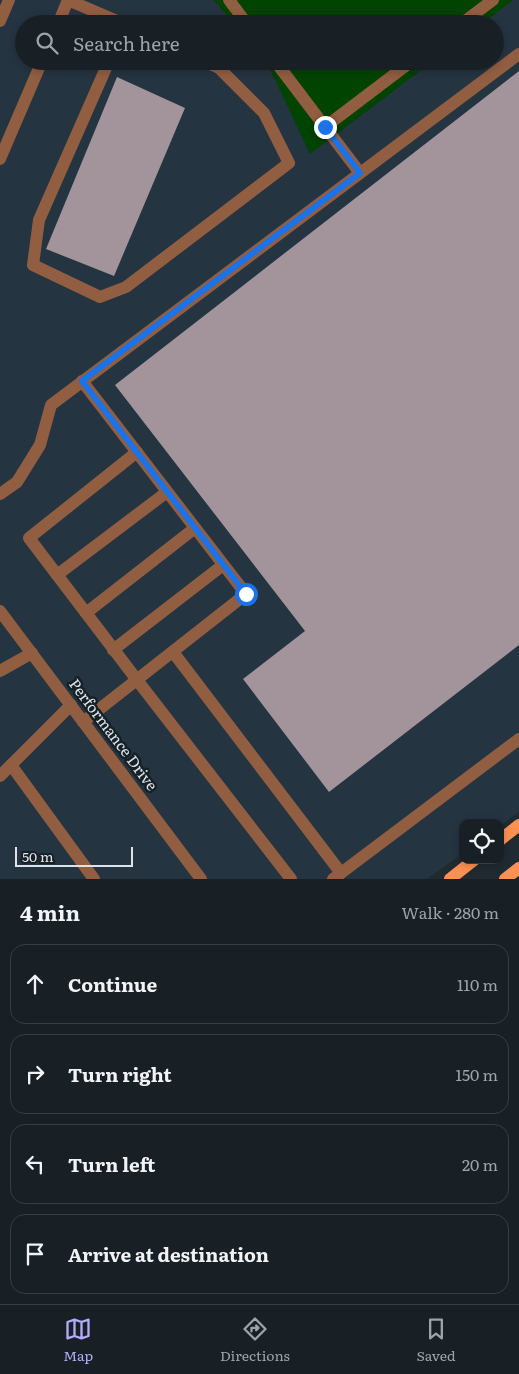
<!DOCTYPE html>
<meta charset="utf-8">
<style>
:root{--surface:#182025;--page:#21282d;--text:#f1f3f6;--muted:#9fa3a7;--line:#363e42;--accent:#b6abf8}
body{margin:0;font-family:Literata,serif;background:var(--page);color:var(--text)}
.controls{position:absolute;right:15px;bottom:15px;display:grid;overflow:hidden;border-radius:10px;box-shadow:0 2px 8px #0003}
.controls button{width:45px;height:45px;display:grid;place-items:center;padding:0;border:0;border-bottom:1px solid var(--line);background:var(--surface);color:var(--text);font:25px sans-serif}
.scale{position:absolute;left:15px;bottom:12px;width:118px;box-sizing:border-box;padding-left:5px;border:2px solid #dde3e8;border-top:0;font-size:14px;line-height:18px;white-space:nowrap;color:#dde3e8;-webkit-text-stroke:4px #162027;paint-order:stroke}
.stop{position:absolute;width:15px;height:15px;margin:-11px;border:4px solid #1a73e8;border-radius:50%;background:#fff}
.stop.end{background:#1a73e8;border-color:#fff;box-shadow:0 1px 5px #0008}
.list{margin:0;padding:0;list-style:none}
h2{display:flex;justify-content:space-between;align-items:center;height:65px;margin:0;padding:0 20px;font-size:21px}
h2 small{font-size:16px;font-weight:400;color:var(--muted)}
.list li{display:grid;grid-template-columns:32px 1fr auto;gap:15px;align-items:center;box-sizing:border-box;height:80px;margin:0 10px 10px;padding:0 10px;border:1px solid var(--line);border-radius:15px}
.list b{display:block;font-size:19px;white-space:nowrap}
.list em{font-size:16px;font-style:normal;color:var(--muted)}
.icon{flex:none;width:28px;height:28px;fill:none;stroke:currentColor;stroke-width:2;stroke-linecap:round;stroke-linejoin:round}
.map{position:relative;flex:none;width:519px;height:879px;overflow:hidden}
.search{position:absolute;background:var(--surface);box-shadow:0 2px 8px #0003;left:15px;right:15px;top:15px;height:55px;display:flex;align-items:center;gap:12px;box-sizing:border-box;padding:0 18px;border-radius:28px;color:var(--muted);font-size:19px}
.sheet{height:425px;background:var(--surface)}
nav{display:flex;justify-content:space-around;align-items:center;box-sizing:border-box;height:70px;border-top:1px solid var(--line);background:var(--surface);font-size:14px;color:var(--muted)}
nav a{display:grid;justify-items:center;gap:2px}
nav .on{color:var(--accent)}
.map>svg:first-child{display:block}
.built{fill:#243440}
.green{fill:#014300}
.building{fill:#a3949b}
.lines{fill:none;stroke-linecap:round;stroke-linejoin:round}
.minor{stroke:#925e42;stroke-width:12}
.major{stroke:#fc9152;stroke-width:12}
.route{stroke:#1a73e8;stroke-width:6}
.labels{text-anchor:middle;stroke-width:5;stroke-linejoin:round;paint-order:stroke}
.street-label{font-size:15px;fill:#dde3e8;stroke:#162027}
</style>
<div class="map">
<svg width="519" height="879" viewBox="0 0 519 879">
<rect width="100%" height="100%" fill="#202a31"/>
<!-- built -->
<path class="built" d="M0,0h248l18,24h-242v37h471v-37h-71l35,-24h60v812l-19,14v-3h-37v30l-36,26h-427z"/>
<!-- green -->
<g class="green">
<path d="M214,0h299l-31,24h-248z"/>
<path d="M264,61h169l-123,93 -41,-87z"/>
</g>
<!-- building -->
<g class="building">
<path d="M519,71v574l-190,147 -86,-113 62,-48 -190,-246z"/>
<path d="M117,77l68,31 -71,168 -68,-27z"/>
</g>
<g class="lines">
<!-- minor -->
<g class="minor">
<path d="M68,0l56,24"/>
<path d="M229,0l18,24"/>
<path d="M0,21l9,-21"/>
<path d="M58,24l10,-24"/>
<path d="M461,24l32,-24"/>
<path d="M109,61l-70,159 -6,45 67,32 26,-10 163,-124 -25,-50 -45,-45 -15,-7"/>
<path d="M275,61l85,112"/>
<path d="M325,127l87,-66"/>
<path d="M0,159l42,-98"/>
<path d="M82,381l164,213 -163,128"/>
<path d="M137,452l-108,86 108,142 154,199"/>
<path d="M0,494l17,-12 23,-37 11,-40 468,-351"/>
<path d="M57,575l110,-83"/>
<path d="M0,611l201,268"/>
<path d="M86,613l109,-85"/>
<path d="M113,650l110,-85"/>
<path d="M173,652l168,221"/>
<path d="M0,671l32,-18"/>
<path d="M71,705l-60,60 83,114"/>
<path d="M0,776l11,-11"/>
<path d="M333,879l186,-140"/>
</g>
<!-- major -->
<g class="major">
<path d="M500,840l19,-15"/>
<path d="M450,879l24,-19"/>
<path d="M505,879l14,-11"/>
</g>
</g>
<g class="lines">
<!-- route -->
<path class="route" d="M246,594l-164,-213 278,-208 -35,-46"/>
</g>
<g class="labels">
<!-- street labels -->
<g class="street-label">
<text transform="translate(113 735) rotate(53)" y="5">Performance Drive</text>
</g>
</g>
</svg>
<div class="controls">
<button><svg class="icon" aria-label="locate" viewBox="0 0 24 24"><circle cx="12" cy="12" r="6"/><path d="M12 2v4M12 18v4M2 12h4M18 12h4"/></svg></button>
</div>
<div class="scale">50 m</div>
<div class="stop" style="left:246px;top:594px"></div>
<div class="stop end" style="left:325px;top:127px"></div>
<div class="search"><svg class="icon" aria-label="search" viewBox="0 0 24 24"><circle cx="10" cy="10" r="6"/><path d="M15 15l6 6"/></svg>Search here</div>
</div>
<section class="sheet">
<h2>4 min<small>Walk · 280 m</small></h2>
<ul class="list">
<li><svg class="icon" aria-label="ahead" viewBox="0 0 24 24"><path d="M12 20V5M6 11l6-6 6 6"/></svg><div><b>Continue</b></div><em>110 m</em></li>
<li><svg class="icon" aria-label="right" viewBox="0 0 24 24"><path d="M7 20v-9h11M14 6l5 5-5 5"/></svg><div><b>Turn right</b></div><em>150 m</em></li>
<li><svg class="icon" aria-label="left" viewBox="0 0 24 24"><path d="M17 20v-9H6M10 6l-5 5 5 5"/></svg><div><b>Turn left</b></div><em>20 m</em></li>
<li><svg class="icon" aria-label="arrive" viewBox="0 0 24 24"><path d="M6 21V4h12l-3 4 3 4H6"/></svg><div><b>Arrive at destination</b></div></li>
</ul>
</section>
<nav>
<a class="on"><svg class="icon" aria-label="map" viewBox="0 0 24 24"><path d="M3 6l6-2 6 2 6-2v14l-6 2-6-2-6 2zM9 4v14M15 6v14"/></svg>Map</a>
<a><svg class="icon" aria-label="directions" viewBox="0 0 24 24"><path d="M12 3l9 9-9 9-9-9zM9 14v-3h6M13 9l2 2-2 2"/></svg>Directions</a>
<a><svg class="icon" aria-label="saved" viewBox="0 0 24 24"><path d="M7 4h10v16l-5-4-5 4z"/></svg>Saved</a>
</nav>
